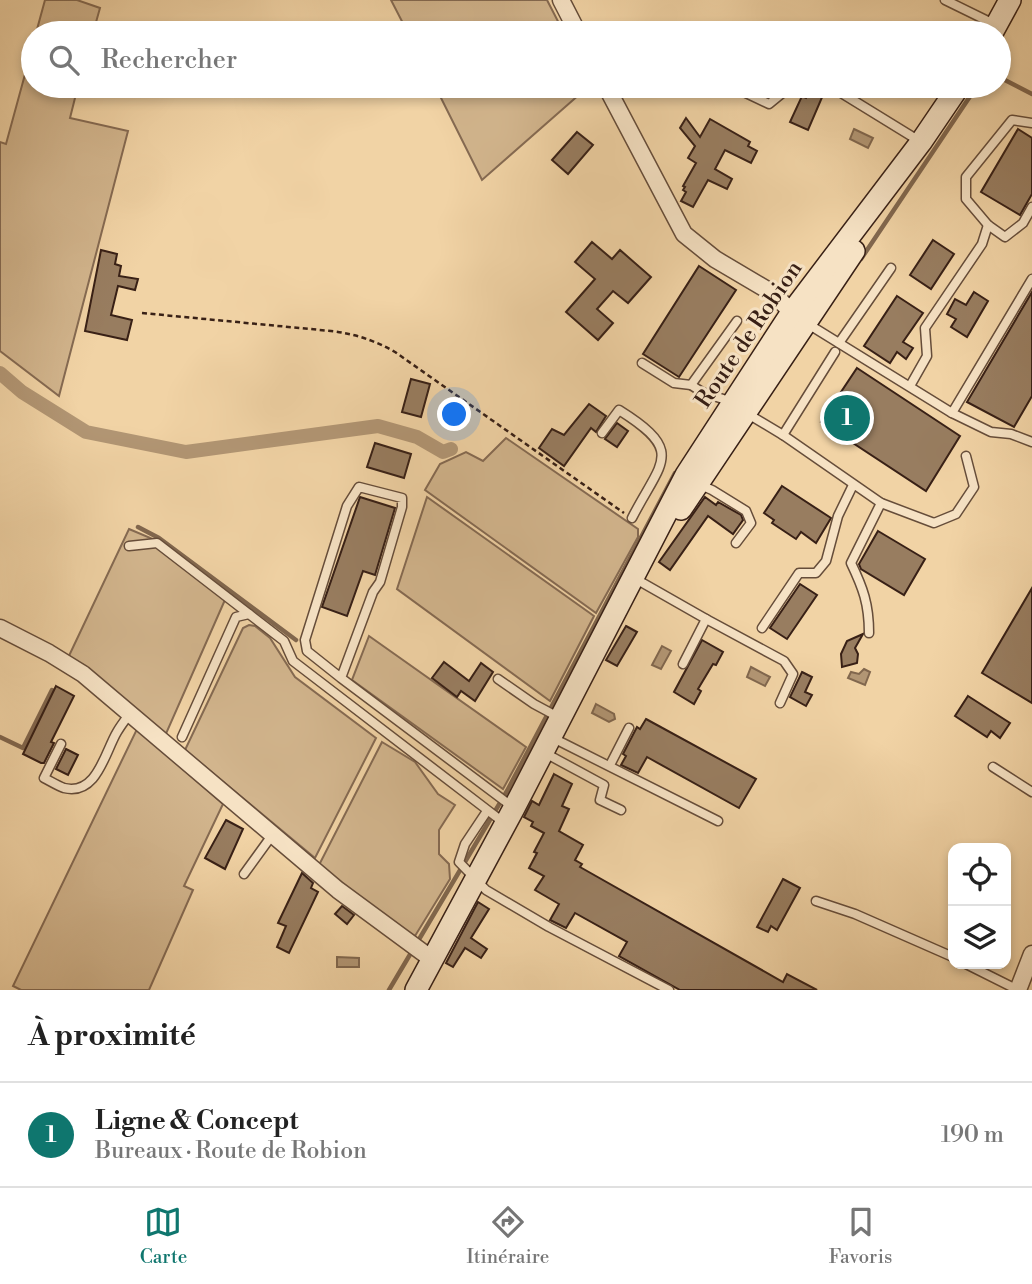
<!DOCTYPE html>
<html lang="fr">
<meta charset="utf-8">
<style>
:root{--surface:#fff;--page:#f6f6f6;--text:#222;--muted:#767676;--line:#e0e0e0;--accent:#0f766e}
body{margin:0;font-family:"Libre Bodoni",serif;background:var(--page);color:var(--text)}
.controls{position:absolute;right:21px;bottom:21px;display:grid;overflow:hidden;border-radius:14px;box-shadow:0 4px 10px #0003}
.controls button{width:63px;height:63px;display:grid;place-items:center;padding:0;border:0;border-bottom:2px solid var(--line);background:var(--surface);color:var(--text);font:35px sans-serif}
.you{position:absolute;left:455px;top:415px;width:24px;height:24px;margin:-18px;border:5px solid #fff;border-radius:50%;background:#1a73e8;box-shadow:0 0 0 10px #1a73e833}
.badge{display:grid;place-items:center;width:46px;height:46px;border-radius:50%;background:var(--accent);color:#fff;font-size:23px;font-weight:700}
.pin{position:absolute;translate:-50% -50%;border:4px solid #fff;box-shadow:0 2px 7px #0006}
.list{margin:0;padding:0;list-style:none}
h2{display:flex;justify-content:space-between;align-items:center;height:91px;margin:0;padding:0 28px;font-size:30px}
h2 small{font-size:23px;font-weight:400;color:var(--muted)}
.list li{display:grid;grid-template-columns:46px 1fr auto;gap:21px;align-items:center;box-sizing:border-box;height:105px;padding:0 28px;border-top:2px solid var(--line)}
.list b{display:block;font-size:26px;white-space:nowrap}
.list p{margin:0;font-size:23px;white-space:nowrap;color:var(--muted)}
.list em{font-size:23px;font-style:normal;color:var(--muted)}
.icon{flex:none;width:38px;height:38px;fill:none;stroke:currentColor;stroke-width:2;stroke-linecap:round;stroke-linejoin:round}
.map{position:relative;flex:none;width:1032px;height:990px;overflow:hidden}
.search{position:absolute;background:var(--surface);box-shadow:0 4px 10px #0003;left:21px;right:21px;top:21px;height:77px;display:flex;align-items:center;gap:18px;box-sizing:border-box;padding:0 24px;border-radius:38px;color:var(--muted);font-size:26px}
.sheet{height:196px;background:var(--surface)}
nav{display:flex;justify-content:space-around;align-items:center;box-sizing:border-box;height:98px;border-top:2px solid var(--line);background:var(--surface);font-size:19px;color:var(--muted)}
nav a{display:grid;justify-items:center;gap:4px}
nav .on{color:var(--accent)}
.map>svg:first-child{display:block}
.green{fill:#d2b58d;stroke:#856a52;stroke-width:2}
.water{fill:#b29674;stroke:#81674e;stroke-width:2}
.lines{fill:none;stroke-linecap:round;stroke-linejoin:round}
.stream{stroke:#81674e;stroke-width:4.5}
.canal{stroke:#b29674;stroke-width:14}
.building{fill:#987d60;stroke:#382016;stroke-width:2}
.lane-casing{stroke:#664d3a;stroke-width:11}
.street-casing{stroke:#664d3a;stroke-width:19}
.secondary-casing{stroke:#382016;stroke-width:24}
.path{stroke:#382016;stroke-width:2.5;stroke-dasharray:5 3.5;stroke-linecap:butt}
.lane{stroke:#f6e2c4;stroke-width:8}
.street{stroke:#f6e2c4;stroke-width:16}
.secondary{stroke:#f6e2c4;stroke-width:21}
.labels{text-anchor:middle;stroke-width:6;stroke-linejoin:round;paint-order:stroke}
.street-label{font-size:23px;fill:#382016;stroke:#f6e2c4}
</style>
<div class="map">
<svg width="1032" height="990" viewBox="0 0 1032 990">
<rect width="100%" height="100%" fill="#f1d3a5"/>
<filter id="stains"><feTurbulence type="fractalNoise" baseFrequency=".00286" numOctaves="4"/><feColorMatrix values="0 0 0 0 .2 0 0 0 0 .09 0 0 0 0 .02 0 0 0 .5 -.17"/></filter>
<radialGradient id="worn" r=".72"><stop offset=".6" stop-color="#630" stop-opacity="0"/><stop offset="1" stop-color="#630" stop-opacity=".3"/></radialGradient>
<!-- green -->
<g class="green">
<path d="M45,0h32l23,8 -7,25h-57z"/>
<path d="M391,0h156l17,33h-156z"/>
<path d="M33,45v41h45l-8,32 58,13 -69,265 -59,-45v-209l6,2z"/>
<path d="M435,86h154l-107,94z"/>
<path d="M506,438l132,91v8l-42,76 -171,-123 15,-26 26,-12 17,9z"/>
<path d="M427,497l167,119 -44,85 -153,-112z"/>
<path d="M129,529l31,13 68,51 -63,143 -98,-76z"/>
<path d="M249,625l6,1 15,12 25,39 81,61 -61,120 -130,-108 58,-122z"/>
<path d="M369,636l157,111 -23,42 -151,-109z"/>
<path d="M137,729l86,75 -39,82 9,4 -44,100h-128l-8,-4z"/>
<path d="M382,742l33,20 23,32 17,11 -16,25v24l10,10 1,15 -35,57 -54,-33 -43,-36z"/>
</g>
<!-- water -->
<g class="water">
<path d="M854,129l19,9 -5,10 -18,-9z"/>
<path d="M662,646l9,5 -10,18 -9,-4z"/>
<path d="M751,667l19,10 -5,9 -18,-9z"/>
<path d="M864,669l6,3 -5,13 -17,-7 3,-6 8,2z"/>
<path d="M596,704l18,10 1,5 -6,3 -17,-9z"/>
<path d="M337,957l22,1v9h-22z"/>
</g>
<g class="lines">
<!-- stream -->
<g class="stream">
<path d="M999,77l33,17"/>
<path d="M861,259l116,-173"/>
<path d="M138,527l21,11 137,102"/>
<path d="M0,737l23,11 29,-58"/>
<path d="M389,990l118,-199 168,-318"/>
</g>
<!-- canal -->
<path class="canal" d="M0,373l22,19 64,40 100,20 192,-26 39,11 26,15 8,-3"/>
</g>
<!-- building -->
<g class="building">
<path d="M810,90l13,5 -15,35 -18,-8 12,-26 4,2z"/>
<path d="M686,118l14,19 10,-18 40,23 -2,4 9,5 -6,12 -26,-13 -10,19 17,10 -5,10 -19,-9 -15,27 -12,-6 5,-9 -3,-2 2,-3 -2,-1 13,-23 -8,-5 7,-12 -15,-18z"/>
<path d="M1018,129l14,9v56l-12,21 -39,-23z"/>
<path d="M577,132l16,13 -25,29 -16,-14z"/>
<path d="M933,240l21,14 -23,35 -21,-14z"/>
<path d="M592,242l20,17 8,-9 31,27 -23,26 -15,-12 -16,18 16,14 -15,17 -32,-28 29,-33 -20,-17z"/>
<path d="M101,250l16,4 -2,10 6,2 -2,10 19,3 -3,11 -17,-4 -7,29 21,5 -5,20 -42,-9z"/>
<path d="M699,266l37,24 -57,87 -36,-23z"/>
<path d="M974,292l14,9 -21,36 -16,-10 5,-8 -9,-5 8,-15 11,6z"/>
<path d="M1032,292v104l-18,31 -47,-25z"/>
<path d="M897,296l26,17 -20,29 10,6 -7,11 -9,-7 -7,11 -26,-17z"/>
<path d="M857,368l103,68 -34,55 -105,-69z"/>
<path d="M411,379l19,5 -9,33 -19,-5z"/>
<path d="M589,404l17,12 -10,16 -5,-4 -27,38 -25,-18 13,-19 12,6z"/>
<path d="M617,423l11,8 -11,16 -12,-8z"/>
<path d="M375,443l36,11 -7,24 -37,-11z"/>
<path d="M782,486l49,32 -15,25 -15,-11 -5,7 -24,-16 2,-3 -10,-7z"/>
<path d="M360,497l35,11 -20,67 -12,-4 -16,45 -25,-9z"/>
<path d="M705,497l11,8 2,-3 23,13 2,5 -10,14 -25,-18 -38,54 -11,-8z"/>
<path d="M878,531l47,28 -21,36 -43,-26 -2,-5z"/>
<path d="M800,584l17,11 -30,44 -17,-11z"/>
<path d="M1032,588v115l-50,-30z"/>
<path d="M626,626l11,6 -20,34 -11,-6z"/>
<path d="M863,634l-8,14 3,6 -1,9 -15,4 -1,-13 6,-13z"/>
<path d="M702,640l21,12 -7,13 -3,-1 -15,25 3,2 -7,13 -20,-12z"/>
<path d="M444,662l25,19 12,-18 12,9 -18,29 -14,-10 -4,6 -25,-19z"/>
<path d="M802,672l10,5 -7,15 7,3 -6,11 -16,-9z"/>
<path d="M56,686l18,10 -23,46 3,1 -10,20h-3l-18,-9z"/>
<path d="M968,696l42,27 -10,15 -9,-7 -4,6 -32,-21z"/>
<path d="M646,719l110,60 -17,29 -92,-51 -9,16 -17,-8 5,-9 -3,-2 14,-27 3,2z"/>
<path d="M66,749l12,6 -10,20 -12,-6z"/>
<path d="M554,774l18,10 -10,22 7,3 -10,22 24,14 -8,15 7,4 -2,3 203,115 4,-8 30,16h-137l-61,-34 8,-14 -52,-29 -9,15 -16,-8 9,-16 -24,-14 9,-14 -15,-8 8,-15 -3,-1 10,-19 -13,-7 2,-4 -9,-5 8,-16 7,4z"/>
<path d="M226,820l17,9 -18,40 -20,-11z"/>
<path d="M302,873l11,10 -2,5 7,4 -29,61 -12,-6 9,-21 -8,-3z"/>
<path d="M783,879l17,9 -23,42 -6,-4 -3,6 -11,-5z"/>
<path d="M478,902l11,7 -18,29 16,11 -6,9 -16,-10 -12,19 -7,-4z"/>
<path d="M342,906l12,9 -7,9 -12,-10z"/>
</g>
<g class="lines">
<defs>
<g id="lane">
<path d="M945,0l49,24"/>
<path d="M731,86l38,18 22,-18"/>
<path d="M830,86l91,56"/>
<path d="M1032,123l-20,-3 -46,57v22l22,26 17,12 18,-14 9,-16"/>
<path d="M808,324l144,89 39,19 20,2 21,8"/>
<path d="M839,343l52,-75"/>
<path d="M642,363l32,20 17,2"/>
<path d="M910,386l17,-30 -2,-28 57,-84 6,-19"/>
<path d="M732,402l-30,-10 -11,-7 46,-64"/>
<path d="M952,413l80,-134"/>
<path d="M748,414l35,21 98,68 53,20 22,-9 18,-27 -8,-31"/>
<path d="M602,433l17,-23c67,42 42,51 13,108"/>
<path d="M783,435l52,-83"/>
<path d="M698,484l14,6 34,21 5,12 -15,20"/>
<path d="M129,546l28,-3 92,71"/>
<path d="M634,578l72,41 -23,45"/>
<path d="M706,619l78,42 9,13 -13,29"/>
<path d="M762,628l37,-55h17l10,-12 12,-45 15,-31"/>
<path d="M869,633c0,-29 -6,-45 -18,-70l30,-60"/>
<path d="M341,678l-34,-27 -2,-11 42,-134 12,-19 43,11v9l-22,75 -7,10 -32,86 173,130"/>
<path d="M498,679l36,25 26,14"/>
<path d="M182,737l54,-120 13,-3 35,27 9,20 210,161"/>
<path d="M551,737l167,84"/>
<path d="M61,744l-17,34c6,3 14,8 20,10 33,8 41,-36 53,-56 4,-7 9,-13 13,-19"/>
<path d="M545,753l59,32 -4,15 21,10"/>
<path d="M610,765l19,-37"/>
<path d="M993,767l39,25"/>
<path d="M487,811l-22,33 -6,18 27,28 63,37 120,63"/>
<path d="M244,874l29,-40"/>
<path d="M816,901l39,13 98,43"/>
<path d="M966,964l52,26"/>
</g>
<g id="street">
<path d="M561,0l17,33"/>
<path d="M606,86l78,148 31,25 59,35 24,25"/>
<path d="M0,628l49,25 34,21 255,216 95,70"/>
<path d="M1018,990l14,-36"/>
</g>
<g id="secondary">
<path d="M992,33l18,-33"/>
<path d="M681,509l173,-258"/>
<path d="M416,990l98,-182 172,-333 106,-163 129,-170 38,-56"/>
</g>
</defs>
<!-- lane casing -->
<use href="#lane" class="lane-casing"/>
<!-- street casing -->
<use href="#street" class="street-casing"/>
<!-- secondary casing -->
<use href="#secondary" class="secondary-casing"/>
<!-- path -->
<path class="path" d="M142,313l189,18c24,3 43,9 64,21l229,161"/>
<!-- lane -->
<use href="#lane" class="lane"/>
<!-- street -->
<use href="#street" class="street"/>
<!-- secondary -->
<use href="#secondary" class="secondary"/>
</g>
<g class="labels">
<!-- street labels -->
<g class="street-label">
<text transform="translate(748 334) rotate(-56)" y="8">Route de Robion</text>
</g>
</g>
<rect width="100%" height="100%" filter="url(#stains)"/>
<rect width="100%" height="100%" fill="url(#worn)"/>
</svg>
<div class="controls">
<button><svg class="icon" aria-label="locate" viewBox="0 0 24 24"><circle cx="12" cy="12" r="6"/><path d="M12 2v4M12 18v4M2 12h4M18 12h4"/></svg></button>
<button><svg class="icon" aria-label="layers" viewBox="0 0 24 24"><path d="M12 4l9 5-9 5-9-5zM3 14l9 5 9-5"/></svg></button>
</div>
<div class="you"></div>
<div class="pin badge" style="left:847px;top:418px">1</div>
<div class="search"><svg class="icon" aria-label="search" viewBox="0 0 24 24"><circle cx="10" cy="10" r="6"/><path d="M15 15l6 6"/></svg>Rechercher</div>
</div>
<section class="sheet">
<h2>À proximité<small></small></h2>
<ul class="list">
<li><span class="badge">1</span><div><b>Ligne &amp; Concept</b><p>Bureaux · Route de Robion</p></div><em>190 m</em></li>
</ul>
</section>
<nav>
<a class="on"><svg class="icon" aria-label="map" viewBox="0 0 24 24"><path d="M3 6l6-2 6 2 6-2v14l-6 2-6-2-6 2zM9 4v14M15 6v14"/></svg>Carte</a>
<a><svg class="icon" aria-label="directions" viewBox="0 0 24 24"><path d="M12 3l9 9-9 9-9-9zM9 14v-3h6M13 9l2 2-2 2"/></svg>Itinéraire</a>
<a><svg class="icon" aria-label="saved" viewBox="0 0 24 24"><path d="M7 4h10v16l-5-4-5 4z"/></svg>Favoris</a>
</nav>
